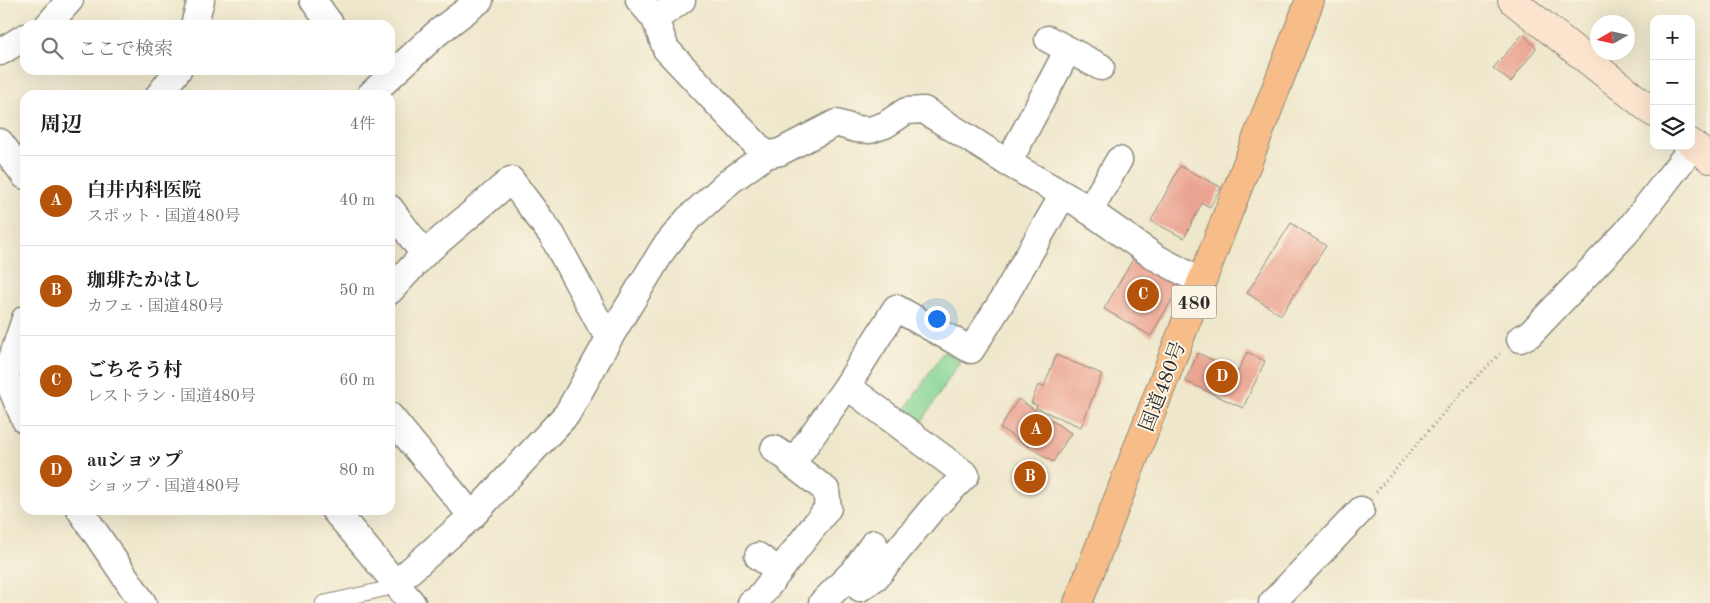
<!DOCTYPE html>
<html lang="ja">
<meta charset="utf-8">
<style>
:root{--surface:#fff;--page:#f6f6f6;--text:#222;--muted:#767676;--line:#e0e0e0;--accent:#b45309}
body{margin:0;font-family:"Old Standard TT","Noto Serif JP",serif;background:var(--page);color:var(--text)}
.controls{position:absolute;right:15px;top:15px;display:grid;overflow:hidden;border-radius:10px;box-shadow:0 5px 20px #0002}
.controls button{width:45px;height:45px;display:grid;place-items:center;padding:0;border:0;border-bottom:1px solid var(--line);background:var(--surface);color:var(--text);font:25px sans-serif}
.compass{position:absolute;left:1590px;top:15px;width:45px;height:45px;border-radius:50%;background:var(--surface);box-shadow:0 5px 20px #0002;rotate:261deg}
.you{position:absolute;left:936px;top:318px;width:18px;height:18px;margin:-12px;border:4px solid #fff;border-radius:50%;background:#1a73e8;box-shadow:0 0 0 8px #1a73e833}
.badge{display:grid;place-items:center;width:32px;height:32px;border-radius:50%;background:var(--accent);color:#fff;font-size:16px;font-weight:700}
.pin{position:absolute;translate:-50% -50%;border:2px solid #fff;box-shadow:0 1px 5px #0006}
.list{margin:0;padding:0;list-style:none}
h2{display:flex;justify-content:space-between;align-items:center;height:65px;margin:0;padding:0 20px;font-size:21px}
h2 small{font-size:16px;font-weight:400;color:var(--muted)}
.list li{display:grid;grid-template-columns:32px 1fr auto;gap:15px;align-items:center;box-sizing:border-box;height:90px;padding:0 20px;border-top:1px solid var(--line)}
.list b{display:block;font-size:19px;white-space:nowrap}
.list p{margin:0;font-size:16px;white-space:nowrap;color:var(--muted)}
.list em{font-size:16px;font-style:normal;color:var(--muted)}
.icon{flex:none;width:28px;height:28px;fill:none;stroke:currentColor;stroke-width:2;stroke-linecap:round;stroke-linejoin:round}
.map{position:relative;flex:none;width:1710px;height:603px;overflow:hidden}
.search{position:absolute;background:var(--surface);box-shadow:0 5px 20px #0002;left:20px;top:20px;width:375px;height:55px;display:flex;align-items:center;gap:12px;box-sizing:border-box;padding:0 18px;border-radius:15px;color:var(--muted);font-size:19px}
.panel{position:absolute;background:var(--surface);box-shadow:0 5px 20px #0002;left:20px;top:90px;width:375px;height:425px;border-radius:15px}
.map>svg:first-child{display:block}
.green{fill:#85d494;stroke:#588060}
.building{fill:#eba492}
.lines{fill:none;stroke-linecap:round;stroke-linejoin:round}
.lane-casing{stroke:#8c897b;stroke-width:16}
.street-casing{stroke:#8c897b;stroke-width:29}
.secondary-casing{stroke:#8c897b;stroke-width:30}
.highway-casing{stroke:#8c897b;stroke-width:30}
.path{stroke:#8c897b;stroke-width:3;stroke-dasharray:1 4;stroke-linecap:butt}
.lane{stroke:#fff;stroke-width:14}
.street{stroke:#fff;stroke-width:26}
.secondary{stroke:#fce5cf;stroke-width:28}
.highway{stroke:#f7bd88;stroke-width:28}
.labels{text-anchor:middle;stroke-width:4;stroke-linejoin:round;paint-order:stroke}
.shield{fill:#fcf5e5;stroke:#6a6863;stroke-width:1}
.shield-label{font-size:19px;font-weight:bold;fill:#2b2b2b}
.street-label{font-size:20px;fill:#2b2b2b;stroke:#fcf5e5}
</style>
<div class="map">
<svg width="1710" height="603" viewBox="0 0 1710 603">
<rect width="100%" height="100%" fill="#fcf5e5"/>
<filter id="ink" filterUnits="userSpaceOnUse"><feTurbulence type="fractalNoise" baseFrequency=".02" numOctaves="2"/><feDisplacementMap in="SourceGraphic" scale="10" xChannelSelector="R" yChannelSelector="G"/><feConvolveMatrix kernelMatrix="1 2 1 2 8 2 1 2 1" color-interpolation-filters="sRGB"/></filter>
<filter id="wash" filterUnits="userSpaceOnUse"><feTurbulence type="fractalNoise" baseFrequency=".0096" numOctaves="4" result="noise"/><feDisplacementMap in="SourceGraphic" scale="20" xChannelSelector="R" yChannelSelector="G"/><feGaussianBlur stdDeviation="1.12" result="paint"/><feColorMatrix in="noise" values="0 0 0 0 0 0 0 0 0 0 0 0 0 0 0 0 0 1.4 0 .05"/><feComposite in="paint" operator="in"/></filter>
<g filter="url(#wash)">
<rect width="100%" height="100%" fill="#eee7cb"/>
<!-- green -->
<path class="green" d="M944,351l16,10 -40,64 -17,-12z"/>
<g id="blocks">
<!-- building -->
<g class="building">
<path d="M1523,34l13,14 -25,34 -18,-14z"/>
<path d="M1180,166l41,21 -11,20 -8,-4 -18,35 -33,-17z"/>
<path d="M1291,223l35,23 -45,69 -34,-22z"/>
<path d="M1136,254l46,28 -31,54 -47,-27z"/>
<path d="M1247,352l18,9 -22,47 -58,-27 13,-28 40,19z"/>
<path d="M1056,355l46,19 -21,53 -45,-19 1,-3 -6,-2 7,-18 6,2z"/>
<path d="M1018,399l53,34 -18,29 -53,-34z"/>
</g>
</g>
</g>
<g filter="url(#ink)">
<use href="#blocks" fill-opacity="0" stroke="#8c897b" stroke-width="1"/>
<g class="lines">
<defs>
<path id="lane" d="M323,603l62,-14 10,-5"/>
<g id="street">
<path d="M313,0l18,25"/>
<path d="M639,0l16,19 11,30 100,106"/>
<path d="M655,19l27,-19"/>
<path d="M48,25l22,-25"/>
<path d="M194,25l7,-25"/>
<path d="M1048,39l53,28"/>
<path d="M0,52l25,-15"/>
<path d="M159,95l19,-25"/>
<path d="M370,95l67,-62 43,-33"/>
<path d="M0,142l25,34"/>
<path d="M1008,163l60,-113"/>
<path d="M390,208l34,46 -34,37"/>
<path d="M1089,211l30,-51"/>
<path d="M424,254l87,-74 41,55 49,91 10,9"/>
<path d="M25,319l-19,57 19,44"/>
<path d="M1520,339l10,-5 96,-101 68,-88"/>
<path d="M847,386l119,89 -34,34 -56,68 -16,11"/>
<path d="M390,416l82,100"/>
<path d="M774,449l20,13"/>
<path d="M80,510l63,93"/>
<path d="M334,510l19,22 59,71"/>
<path d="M758,556l21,15"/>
<path d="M854,571l20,-28"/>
<path d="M395,584l77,-68 95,-102 44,-79 53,-87 24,-29 42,-38 36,-26 14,-3 56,-29 20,6 14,1 15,-5 21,-14 18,-1 84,53 67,38 80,56 47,25"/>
<path d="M751,603l6,-3 71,-92 -2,-18 -34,-26 55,-78 49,-78 75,42 28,-44 64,-111"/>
<path d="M822,603l32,-32 6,17"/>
<path d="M1272,603l89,-93"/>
</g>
<g id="secondary">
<path d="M1512,0l142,113"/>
<path d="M1691,143l19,16"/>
</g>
<path id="highway" d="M1078,603l232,-603"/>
</defs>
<!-- lane casing -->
<use href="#lane" class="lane-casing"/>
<!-- street casing -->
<use href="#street" class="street-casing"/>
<!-- secondary casing -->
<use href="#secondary" class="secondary-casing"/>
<!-- highway casing -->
<use href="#highway" class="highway-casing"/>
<!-- path -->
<path class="path" d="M1376,492l84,-98 40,-40"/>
<!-- lane -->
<use href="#lane" class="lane"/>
<!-- street -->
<use href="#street" class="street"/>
<!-- secondary -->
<use href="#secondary" class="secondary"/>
<!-- highway -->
<use href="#highway" class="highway"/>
</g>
</g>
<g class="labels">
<!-- shield labels -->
<rect class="shield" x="1171.5" y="285.5" width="45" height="33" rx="4"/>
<g class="shield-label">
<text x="1194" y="309">480</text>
</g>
<!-- street labels -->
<g class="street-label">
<text transform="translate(1162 386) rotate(-69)" y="7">国道480号</text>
</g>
</g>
</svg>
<div class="controls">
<button>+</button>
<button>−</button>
<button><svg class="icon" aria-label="layers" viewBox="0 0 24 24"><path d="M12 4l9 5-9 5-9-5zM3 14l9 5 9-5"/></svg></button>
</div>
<svg class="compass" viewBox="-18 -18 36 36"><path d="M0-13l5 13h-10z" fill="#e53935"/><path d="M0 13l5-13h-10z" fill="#767676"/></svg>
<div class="you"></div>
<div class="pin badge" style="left:1036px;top:430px">A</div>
<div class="pin badge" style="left:1030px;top:477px">B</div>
<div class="pin badge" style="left:1143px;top:295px">C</div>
<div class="pin badge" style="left:1222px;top:377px">D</div>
<div class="search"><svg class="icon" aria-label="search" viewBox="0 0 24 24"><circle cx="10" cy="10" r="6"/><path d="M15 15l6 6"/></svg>ここで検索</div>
<section class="panel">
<h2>周辺<small>4件</small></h2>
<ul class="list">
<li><span class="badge">A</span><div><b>白井内科医院</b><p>スポット · 国道480号</p></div><em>40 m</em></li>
<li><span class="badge">B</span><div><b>珈琲たかはし</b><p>カフェ · 国道480号</p></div><em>50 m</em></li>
<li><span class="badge">C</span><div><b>ごちそう村</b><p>レストラン · 国道480号</p></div><em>60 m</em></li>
<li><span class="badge">D</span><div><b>auショップ</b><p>ショップ · 国道480号</p></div><em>80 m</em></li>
</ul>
</section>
</div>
